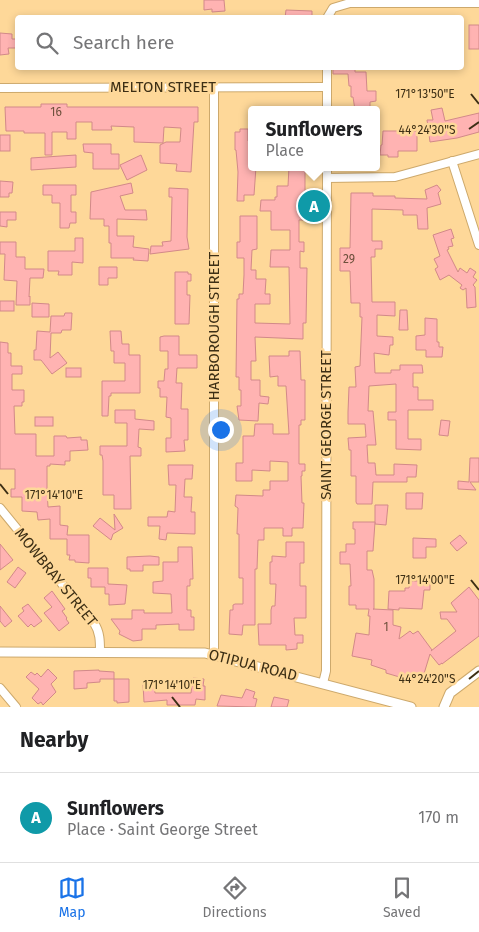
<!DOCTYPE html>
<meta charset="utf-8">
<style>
:root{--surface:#fff;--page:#f2f2f2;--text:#202124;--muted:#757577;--line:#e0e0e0;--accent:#1a73e8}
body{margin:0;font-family:"Fira Sans",sans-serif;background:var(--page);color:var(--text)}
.you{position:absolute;left:220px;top:429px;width:18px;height:18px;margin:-12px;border:4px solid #fff;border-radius:50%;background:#1a73e8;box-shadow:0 0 0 8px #1a73e833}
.badge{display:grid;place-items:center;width:32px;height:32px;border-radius:50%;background:var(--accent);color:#fff;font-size:16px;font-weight:700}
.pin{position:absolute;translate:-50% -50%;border:2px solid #fff;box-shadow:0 1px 5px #0006}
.popup{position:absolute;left:248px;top:106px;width:132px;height:65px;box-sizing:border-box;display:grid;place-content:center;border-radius:5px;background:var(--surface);filter:drop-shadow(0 1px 4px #0005);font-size:16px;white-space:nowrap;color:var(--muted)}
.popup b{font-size:19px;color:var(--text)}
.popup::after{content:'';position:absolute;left:50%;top:100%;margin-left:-10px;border:10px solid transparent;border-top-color:var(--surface)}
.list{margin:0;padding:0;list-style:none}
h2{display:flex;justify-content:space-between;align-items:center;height:65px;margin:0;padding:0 20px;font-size:21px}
h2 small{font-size:16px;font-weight:400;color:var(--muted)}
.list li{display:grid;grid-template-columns:32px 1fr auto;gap:15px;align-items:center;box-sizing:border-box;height:90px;padding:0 20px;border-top:1px solid var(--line)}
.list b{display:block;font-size:19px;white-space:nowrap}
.list p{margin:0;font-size:16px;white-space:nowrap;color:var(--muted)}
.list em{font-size:16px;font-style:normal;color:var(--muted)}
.icon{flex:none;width:28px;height:28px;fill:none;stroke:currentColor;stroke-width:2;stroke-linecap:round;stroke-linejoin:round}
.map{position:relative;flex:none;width:479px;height:707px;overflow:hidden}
.search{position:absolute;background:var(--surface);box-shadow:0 2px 8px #0003;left:15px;right:15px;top:15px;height:55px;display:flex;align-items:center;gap:12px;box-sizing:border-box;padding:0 18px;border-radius:5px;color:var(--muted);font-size:19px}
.sheet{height:155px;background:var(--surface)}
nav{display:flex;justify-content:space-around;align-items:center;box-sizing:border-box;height:70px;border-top:1px solid var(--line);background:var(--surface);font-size:14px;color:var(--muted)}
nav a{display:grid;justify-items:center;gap:2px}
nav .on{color:var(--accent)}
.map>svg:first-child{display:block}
.building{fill:#ffb3b2;stroke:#d28989}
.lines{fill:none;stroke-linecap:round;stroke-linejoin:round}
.minor-casing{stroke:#cda96c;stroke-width:10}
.tertiary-casing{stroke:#cda96c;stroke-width:11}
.minor{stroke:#fff;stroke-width:8}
.tertiary{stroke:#fff;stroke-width:9}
.ticks{fill:none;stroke:#3d2f15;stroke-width:2}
.labels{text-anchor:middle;stroke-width:5;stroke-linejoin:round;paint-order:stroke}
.number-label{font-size:12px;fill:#6e503c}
.street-label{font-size:15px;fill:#3d2f15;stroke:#fed899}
.ticks-label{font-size:12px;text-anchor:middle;fill:#3d2f15;stroke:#fed899;stroke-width:5;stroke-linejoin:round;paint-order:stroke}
</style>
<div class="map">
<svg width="479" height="707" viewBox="0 0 479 707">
<rect width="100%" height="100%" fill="#fed899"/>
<!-- building -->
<g class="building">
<path d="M204,0h20l1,11 -13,1v-3l-8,1z"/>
<path d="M286,10l26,1v7h-27z"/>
<rect x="469" y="25" width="10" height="24"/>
<path d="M0,33l12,1v5h6v9h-10l1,6 -9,1z"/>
<path d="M333,68h22v4h11l1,19h9v10l-6,1v8h-15l-2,-13h-2v-11h-2l-1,-12h-15z"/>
<path d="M41,104h26v3h131v15h-4l-3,50 -15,-1 1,-7 -17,-1v-18l6,-3h14l1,-14 -17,-1 -1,16 -29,-1v-15l-23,-1 1,4h-20v-8h-16v17h-9v-7h-15v23h-7v-22h-21v-2h-18l-1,-24h36z"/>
<path d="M442,108l3,13 34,-8v19l-22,6 -27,4 -3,-22h6l-2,-10z"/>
<path d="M240,129h8v12h3l1,2v24h4l-2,28h-10v6h-7l1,-29 -2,-22h-1v-18h5z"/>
<path d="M383,131h34v20h-19v6h-10v-2h-8l1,-10h1z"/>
<rect x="0" y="135" width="10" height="16"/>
<path d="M83,144h28v10h8v15h-26v-16l-9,-1z"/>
<path d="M76,155v12l-45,3v-12z"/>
<path d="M141,155l6,15 -20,10 -7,-15z"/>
<path d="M289,167h16v31h2v8h-2l-1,14h-5v22h5v10l-4,-1v17h7l-1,55h-3v16l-48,-2 1,24h-5v19h9v16l9,1 -1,7 -9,-1 -1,18 -19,-1 -2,-14h4v-16h-2v-13h-3l1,-78h2v-5h4l1,-19v-17h-7v-16h3v-26h17v33l-5,1 -1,20h5v9h10l-1,15h5v10h-15v19l35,1 -1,-57h-19l1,-17h19v-20h-19v-19h-11l1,-11h14v-3h2v-11h11z"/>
<path d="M0,181l13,1 -1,11h-3v4h-9z"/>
<path d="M131,183l2,10 -13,3 5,14h21l1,10 -30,-1v17h17l-1,11 16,2 -1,12 -15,-1 1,-2h-23v-15h-2v-17h-5v-7h-14l1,-27z"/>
<path d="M43,185h33v10h-5v17h5v11h-6l-1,5h-9v-25h-8v-8h-9z"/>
<path d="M437,185l4,5 -3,3 3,11 -14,4 1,21h-10l-1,-14h-14v-5l-31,-1v32h10v8h-7v8h-4l1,45h23v14l-18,-1v21l16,1v8h-3l-1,10 -15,-2 1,20h16v-3h9v-5h22l1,8h-10v14h5v13h15v10h-25v29h13v11l-25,-1v-29h-8v-8h8v-28l-27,2 -1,25h5l3,34h-9l1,18h7l1,12h18v-11l23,1 -1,12h-9v5h-34l-1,22h-15l-1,-2v-26h-5v-26h-2l-1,-12 18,-1 -1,-13h-17v-12l1,-25h7l-1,-20 5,-1 2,-49h-2v-14h-9l-1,-32h-10v-23h10l1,-55h22v3h22v2l32,1 -2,-9z"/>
<path d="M169,188l19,1 -1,48 2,12 -39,5 1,-8h12l-1,-4 9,-1 1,-44h-3z"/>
<path d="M0,212h16v8h-9v7l-7,-1z"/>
<path d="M451,229l3,9 -3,1 2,7 -5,1 1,2 -2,1 11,22 2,-4 7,5 3,-5 6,4 -3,5 4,3 -4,5 2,2 1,20 -9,1 -1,-20 -3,2 -3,-2 2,-3 -13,-10 -9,5 -5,-11 3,-2 -4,-8 6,-3 -7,-21z"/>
<path d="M75,238h8v25l-11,-1v13h-14l1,-4h-11v-20h27z"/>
<path d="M0,242h16v15h9v12h19l-1,9h-13l-1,19 1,-1v9h-14l1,-24 -13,-1 1,-26h-5z"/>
<path d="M99,267h18v11h-9v7h-9z"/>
<path d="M175,272h13v2h3v7h-4v14h3l-1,29h-14z"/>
<rect x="0" y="301" width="14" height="10"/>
<path d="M32,303l17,1v13h-17z"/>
<path d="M400,310h7l1,20h-9z"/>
<path d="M65,313h7l-1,17h-9l-1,3h-10l-1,25 8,-6 9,11 -15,11 -11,-14h-7v-10h2l1,-19 13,1 1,-16h13z"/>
<path d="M425,318l12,1v23h2v5h4l-1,10h-16v-7h-10v-14l9,-1z"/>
<path d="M110,331h11l1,13h7v11h11v38h-29v3h-2l-1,20h-6v-35h23v-18h-11v-12h-3z"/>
<path d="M164,336h15v19h18v13h-20l-1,15h6l-1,26h7v31h-4l1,11 -19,1v-14h5v-20l-5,-1 1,-20h-7v-9h-2v-7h6l1,-12h3v-18h-8v-14z"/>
<path d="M0,342l8,1v10h3v13h11v8h-10v16h12v12h-2v4h-8l1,28h21v22h18v-20h12l1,2 14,-1v3h6l1,10 -18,1v10h-5v4l-15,-1v2h-3v24l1,17 12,-1v19l8,1 -1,9h22v28l-14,-1v-2h-6l1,-5h-3v-16h-17v-20l-12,1 -1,-8 -15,-1v-14h-11v-8h4v-20h-15z"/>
<path d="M289,351h11l1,29h4v40h-4v5h-2v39h6v7h-3v5h-1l1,27h2l-1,25h-11v8h-9v-8h-19v12h-6l-1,29h-2v56h-12l-1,10 -13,-1 1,-24h3v-5l2,-1h8v-26h-4v-44h-2l1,-26 -3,-2 1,-11 27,1v-6h7v-9h18v-19l-18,-1v10l-18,-1v11h-16v-18h7v-27h11l1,-12h18v10h16l-3,-48h-8v-10l-8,1 -1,-21h20z"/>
<rect x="66" y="368" width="15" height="9"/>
<path d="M115,410h20v9l19,2v9l-15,-1 -1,18 3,1v8h-11l1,53h-17v-14h-11v-34l-1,-6h-2v-9h27v-23h-12z"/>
<rect x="35" y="417" width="18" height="9"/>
<path d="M441,420l9,1 -2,15 -9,-1z"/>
<path d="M470,458h9v24h-9l6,8 -18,-1v-8l11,1z"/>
<path d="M168,465h25l-1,14h-7l-1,18h8l-1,15h4v22l-28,-1 -1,7 -7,-1 1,-13h-12v-9h19l1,-6 7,1 1,-27h-7z"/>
<path d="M406,493h17l-1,16h-16z"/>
<path d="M375,505h13l-2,20 -11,-1z"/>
<path d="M114,514l9,14 -10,6 -2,6 -18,-14 7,-8 15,12z"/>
<path d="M353,522h22l-2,29h-6v19h5l2,9v30h-1l20,1v15l8,2 -2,12 11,-8 3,3 5,-3 14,19 -1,1 25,-20 -9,-12h-6l-1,-7h17l-6,-9 18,-16 10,13v36l-37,28v-1l-3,2 -9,-11 -7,23 -7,-3 -3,7 -27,-8v-3l-15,-5 1,-5 -20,-4 4,-23 13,2 1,-19h-2l1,-7h-13v-4h-7v-19h2l-1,-22h-10v-12h6v-8h9v-15h-2z"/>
<path d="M460,535l7,8 -10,8 -7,-8z"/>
<path d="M413,538l23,1v8h-10v11h-13z"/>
<path d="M286,542h18v21h-4v23h6v32h-12l1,17h8v8h-6v6l-11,1v-5h-27l-1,-21h13v-14l1,-4h3l1,-22h-6v-22h2v-6l14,1z"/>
<path d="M0,544l13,16 -13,10z"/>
<path d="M178,547h14l1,32h-3v7h-3v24h4v7h3v13h-15v-6l-23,1v4h-14v11l-9,1 -14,-7 1,-3 -9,-12h21v-9h12v3h28l-1,-19 -18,-1v-11l10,-1v-19h15z"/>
<path d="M150,556l9,1v8h-16v6h-13v-2h-3v-12z"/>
<path d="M18,567l8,6 -11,15 -8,-6z"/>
<path d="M88,568h20v16l19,1 -2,19 -16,1v-11h-4v-7h-14v-9h-3z"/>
<path d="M410,581h20v9h-6l-2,19 -23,-1v2l-11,-1 1,-18h16v-3h4z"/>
<path d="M52,591l13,18 -3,2 5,7 -1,1 3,4 -10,8 -15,-18 8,-6 -8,-9z"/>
<path d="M28,604l14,17 -8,6 -3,-3 -3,3 -10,-11 6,-5 -2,-3z"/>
<path d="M0,606l12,15 -7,6 -5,-6z"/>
<path d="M48,669l9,9 -6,6 5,8 -13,13 -2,-3 -3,2 -6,-6 7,-9 -13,-12 5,-5 4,3 2,-2 4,4z"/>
<path d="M99,670v1l15,1v7h15v23l-12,1v-2h-3v-22h-14v3l-13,1v5l-13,1v-18z"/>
<path d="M193,678l11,1 -1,7h2v14l-9,-1 -1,6h-28v-5l-23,2 -1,-18 11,-1 1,10h36z"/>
<path d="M246,689l9,3 -2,6 4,1 -2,8 -38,-1 4,-11 21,3z"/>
<path d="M274,697l15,3 -2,7h-16z"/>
</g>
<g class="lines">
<defs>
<g id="minor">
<path d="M327,18l6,-10 17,-5h129"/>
<path d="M0,88l327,-1"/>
<path d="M327,110v-42"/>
<path d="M452,161l27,84"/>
<path d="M327,178l68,-1 84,-23"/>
<path d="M0,508l94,115c6,9 6,18 6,28"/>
<path d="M214,655v-568"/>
<path d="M323,683l3,-12 1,-504"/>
<path d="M0,688l16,19"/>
</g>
<g id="tertiary">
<path d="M0,652l205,1 206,54"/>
<path d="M444,707l6,-14 29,-22"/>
</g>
</defs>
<!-- minor casing -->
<use href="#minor" class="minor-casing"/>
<!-- tertiary casing -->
<use href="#tertiary" class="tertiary-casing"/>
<!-- minor -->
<use href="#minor" class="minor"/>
<!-- tertiary -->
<use href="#tertiary" class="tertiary"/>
</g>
<!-- ticks -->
<path class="ticks" d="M471,94l8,10M469,129l10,-7M0,484l8,10M471,580l8,10M469,679l10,-8M172,697l8,10"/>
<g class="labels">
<!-- number labels -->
<g class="number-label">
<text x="56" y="116">16</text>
<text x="349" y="263">29</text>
<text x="386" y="631">1</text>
</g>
<!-- street labels -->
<g class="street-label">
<text x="163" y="92">MELTON STREET</text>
<text transform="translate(214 326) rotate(-90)" y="5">HARBOROUGH STREET</text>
<text transform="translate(326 425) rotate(-90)" y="5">SAINT GEORGE STREET</text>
<text transform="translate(56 577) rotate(51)" y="5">MOWBRAY STREET</text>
<text transform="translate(253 665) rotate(14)" y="5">OTIPUA ROAD</text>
</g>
</g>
<g class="ticks-label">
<text x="425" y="98">171°13'50"E</text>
<text x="427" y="134">44°24'30"S</text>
<text x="54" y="499">171°14'10"E</text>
<text x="425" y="584">171°14'00"E</text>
<text x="427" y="683">44°24'20"S</text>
<text x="172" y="689">171°14'10"E</text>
</g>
</svg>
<div class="you"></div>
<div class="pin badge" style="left:314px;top:206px;background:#0f9aa8">A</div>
<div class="popup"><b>Sunflowers</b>Place</div>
<div class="search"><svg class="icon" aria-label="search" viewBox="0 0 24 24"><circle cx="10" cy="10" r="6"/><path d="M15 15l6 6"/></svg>Search here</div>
</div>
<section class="sheet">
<h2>Nearby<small></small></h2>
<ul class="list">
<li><span class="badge" style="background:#0f9aa8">A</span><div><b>Sunflowers</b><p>Place · Saint George Street</p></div><em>170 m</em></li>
</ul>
</section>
<nav>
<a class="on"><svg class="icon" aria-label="map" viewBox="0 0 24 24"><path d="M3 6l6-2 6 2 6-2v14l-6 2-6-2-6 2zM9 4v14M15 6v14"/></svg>Map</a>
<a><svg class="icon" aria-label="directions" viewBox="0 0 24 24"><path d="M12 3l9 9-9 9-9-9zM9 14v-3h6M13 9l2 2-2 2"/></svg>Directions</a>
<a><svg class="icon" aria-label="saved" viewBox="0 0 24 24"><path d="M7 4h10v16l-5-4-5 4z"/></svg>Saved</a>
</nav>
